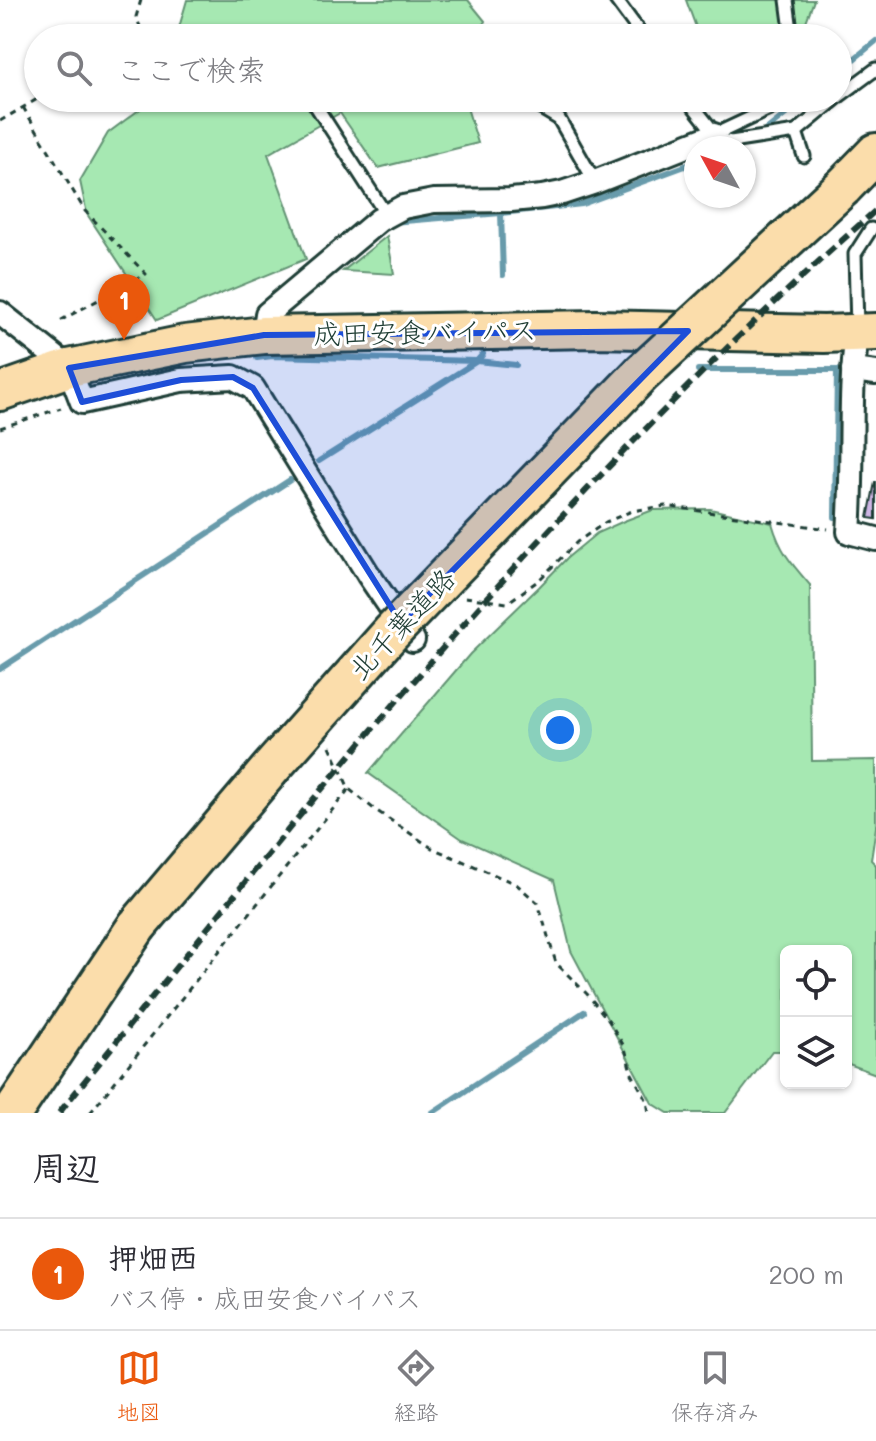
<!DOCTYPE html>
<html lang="ja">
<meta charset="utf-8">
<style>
:root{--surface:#fff;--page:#f7f7f7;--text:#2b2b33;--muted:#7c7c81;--line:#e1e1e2;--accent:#ea580c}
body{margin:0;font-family:Mali,"Klee One",sans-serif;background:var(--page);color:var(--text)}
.controls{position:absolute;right:24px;bottom:24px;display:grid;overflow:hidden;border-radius:12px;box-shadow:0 2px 6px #0004}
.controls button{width:72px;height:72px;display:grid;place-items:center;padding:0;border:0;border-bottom:2px solid var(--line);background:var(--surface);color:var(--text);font:40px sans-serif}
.compass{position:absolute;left:684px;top:136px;width:72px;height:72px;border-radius:50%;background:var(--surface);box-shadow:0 2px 6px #0004;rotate:310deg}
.you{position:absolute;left:560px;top:730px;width:28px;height:28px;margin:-20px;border:6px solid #fff;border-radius:50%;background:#1a73e8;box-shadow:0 0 0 12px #1a73e833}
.badge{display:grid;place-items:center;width:52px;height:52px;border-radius:50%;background:var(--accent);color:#fff;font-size:26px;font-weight:700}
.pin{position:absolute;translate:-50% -66px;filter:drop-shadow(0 2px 4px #0008)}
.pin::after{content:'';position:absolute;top:42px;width:28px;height:24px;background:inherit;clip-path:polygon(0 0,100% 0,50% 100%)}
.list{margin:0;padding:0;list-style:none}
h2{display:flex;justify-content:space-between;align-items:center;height:104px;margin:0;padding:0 32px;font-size:34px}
h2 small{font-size:26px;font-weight:400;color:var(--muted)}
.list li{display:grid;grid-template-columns:52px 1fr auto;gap:24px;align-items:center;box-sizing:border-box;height:112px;padding:0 32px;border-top:2px solid var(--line)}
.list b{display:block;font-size:30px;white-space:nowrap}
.list p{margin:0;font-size:26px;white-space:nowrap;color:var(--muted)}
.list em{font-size:26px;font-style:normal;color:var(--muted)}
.icon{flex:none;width:44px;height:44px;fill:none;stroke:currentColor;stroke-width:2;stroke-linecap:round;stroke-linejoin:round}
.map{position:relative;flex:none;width:876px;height:1113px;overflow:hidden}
.search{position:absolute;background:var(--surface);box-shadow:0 2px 6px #0004;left:24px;right:24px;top:24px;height:88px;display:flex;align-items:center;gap:20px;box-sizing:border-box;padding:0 28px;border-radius:44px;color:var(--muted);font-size:30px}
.sheet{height:216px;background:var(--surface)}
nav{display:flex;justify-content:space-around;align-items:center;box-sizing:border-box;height:112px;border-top:2px solid var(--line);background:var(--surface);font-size:22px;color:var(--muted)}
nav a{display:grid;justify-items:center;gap:4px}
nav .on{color:var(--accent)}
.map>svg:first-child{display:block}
.green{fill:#a6e8b2;stroke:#629273;stroke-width:2}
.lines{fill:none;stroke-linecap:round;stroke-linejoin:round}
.stream{stroke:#689bab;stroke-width:6}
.building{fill:#ceb5e4;stroke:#1f3d34;stroke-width:2}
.service-casing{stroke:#1f3d34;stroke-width:17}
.minor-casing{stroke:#1f3d34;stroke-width:28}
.primary-casing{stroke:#1f3d34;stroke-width:42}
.trunk-casing{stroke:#1f3d34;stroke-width:44}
.path{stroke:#1f3d34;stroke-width:3;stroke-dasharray:6 6;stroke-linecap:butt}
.service{stroke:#fff;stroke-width:11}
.minor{stroke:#fff;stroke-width:22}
.primary{stroke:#fbddab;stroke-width:36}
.trunk{stroke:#fbddab;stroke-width:38}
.rail{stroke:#1f3d34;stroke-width:6;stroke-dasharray:12 6;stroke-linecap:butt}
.trunk-bridge-casing{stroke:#1f3d34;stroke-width:44;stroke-linecap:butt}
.trunk-bridge{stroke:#fbddab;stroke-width:38}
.marked{fill:#1d4ed8;fill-opacity:0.2;stroke:#1d4ed8;stroke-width:6;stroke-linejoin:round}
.labels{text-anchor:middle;stroke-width:6;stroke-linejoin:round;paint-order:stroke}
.street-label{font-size:28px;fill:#1f3d34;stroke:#fff}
</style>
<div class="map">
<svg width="876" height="1113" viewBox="0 0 876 1113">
<rect width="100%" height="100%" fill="#fff"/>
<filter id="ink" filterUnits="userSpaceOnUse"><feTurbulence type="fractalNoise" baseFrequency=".0125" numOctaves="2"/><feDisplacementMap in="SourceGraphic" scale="16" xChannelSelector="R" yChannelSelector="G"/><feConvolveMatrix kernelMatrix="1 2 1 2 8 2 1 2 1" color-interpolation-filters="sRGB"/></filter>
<g filter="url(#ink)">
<!-- green -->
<g class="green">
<path d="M187,0h281l17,21 -7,17h-302z"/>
<path d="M686,0h128l-14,38h-100z"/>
<path d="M155,98h309l14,45 -100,25 -38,-55 -72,41 38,105 -149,61 -70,-106 -7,-33 28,-48z"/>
<path d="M387,236l7,38 -51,-3z"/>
<path d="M710,509l62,14c8,28 19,40 38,62l2,176 64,-1v67l-5,33 5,5v209l-30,-11v-112h-60v100h-14l-47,62h-57l-16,-10 -81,-152 -17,-71 -92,-41 -94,-66 102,-119 69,-67 28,-29 30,-25 27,-12 29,-11z"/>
</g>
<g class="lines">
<!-- stream -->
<g class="stream">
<path d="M838,72l38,-31"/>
<path d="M766,130l40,-32"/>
<path d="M501,213l2,62"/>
<path d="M392,222l109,-9 81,-9 114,-42"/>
<path d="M257,358l15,-2 205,5 39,4"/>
<path d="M698,370h139l-2,147"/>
<path d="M319,461l158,-100 6,-7"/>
<path d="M0,669l290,-189"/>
<path d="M432,1113l152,-101"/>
</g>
</g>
<!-- building -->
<path class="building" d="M875,482h1v37l-8,-1z"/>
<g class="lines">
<defs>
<g id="service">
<path d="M616,0l28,38"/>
<path d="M787,0l5,38"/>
<path d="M838,97l38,-28"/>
<path d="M687,98l33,42 11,2 65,-10 8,24"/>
<path d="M314,103l73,113"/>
<path d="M534,104l25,15 36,63"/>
<path d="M796,132l41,-34"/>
<path d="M714,135l64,-30 8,-7"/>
<path d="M857,328l-2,-74 16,-25"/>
</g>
<g id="minor">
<path d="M0,313l69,55 13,34 99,-22 52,-3 20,11 115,186 45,66"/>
<path d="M857,333c-9,66 -3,133 -8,199l27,7"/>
<path d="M264,335l3,-21 112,-94 24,-13 31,-6 77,-1 31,-3 20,-4 33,-11 119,-47"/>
<path d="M853,370l23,3"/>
</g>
<path id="primary" d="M0,392l69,-24 116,-24 79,-9 332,-6 228,5 52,-2"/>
<g id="trunk">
<path d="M843,187l33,-34"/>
<path d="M12,1113l125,-187"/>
</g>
</defs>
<!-- service casing -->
<use href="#service" class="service-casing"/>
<!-- minor casing -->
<use href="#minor" class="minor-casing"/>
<!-- primary casing -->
<use href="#primary" class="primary-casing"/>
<!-- trunk casing -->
<use href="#trunk" class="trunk-casing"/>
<!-- path -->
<g class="path">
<path d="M141,0l-5,17 9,21"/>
<path d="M23,107l62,104 61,63 -90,49"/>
<path d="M0,121l39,-23"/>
<path d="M0,428l61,-20"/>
<path d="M465,597l42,6 32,-23 38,-38 29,-20 26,-11 33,-5 163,23"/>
<path d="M330,746l19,43 25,20 58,39 84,36 22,19 18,60 31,31 22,27 16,27 6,24 16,29 2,12"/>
<path d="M90,1113l259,-324"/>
</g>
<!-- service -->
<use href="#service" class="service"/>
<!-- minor -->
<use href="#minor" class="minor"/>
<!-- primary -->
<use href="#primary" class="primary"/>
<!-- trunk -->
<use href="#trunk" class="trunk"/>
<!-- rail -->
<path class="rail" d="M59,1113c119,-148 237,-297 362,-440 142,-164 293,-320 455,-463"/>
<defs>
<path id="trunk-bridge" d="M137,926l135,-159 119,-134 251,-260 201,-186"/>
</defs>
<!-- trunk-bridge casing -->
<use href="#trunk-bridge" class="trunk-bridge-casing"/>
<!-- trunk-bridge -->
<use href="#trunk-bridge" class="trunk-bridge"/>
</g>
</g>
<!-- marked area -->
<path class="marked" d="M688,331l-287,292 -148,-235 -20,-11 -52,3 -99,22 -13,-34 195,-33z"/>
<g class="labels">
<!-- street labels -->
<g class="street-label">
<text transform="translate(425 332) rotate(-1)" y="10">成田安食バイパス</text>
<text transform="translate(402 624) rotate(-47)" y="10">北千葉道路</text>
</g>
</g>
</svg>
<div class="controls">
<button><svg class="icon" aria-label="locate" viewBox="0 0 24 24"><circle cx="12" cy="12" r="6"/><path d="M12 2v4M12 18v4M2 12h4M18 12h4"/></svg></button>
<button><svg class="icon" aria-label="layers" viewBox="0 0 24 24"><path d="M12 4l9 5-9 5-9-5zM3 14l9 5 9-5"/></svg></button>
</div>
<svg class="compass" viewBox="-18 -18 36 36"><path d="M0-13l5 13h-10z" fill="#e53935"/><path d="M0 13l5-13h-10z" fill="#7c7c81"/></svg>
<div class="you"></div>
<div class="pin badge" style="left:124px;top:340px">1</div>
<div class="search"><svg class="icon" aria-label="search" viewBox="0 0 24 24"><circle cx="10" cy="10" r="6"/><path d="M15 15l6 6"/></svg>ここで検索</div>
</div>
<section class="sheet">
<h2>周辺<small></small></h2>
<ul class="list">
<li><span class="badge">1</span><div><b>押畑西</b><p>バス停 · 成田安食バイパス</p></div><em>200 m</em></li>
</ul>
</section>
<nav>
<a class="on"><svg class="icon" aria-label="map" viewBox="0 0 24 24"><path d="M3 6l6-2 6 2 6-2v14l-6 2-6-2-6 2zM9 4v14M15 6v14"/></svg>地図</a>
<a><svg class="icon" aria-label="directions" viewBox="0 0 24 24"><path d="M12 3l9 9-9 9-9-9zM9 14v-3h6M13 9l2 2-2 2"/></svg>経路</a>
<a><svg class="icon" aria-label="saved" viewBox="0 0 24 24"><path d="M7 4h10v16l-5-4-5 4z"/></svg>保存済み</a>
</nav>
